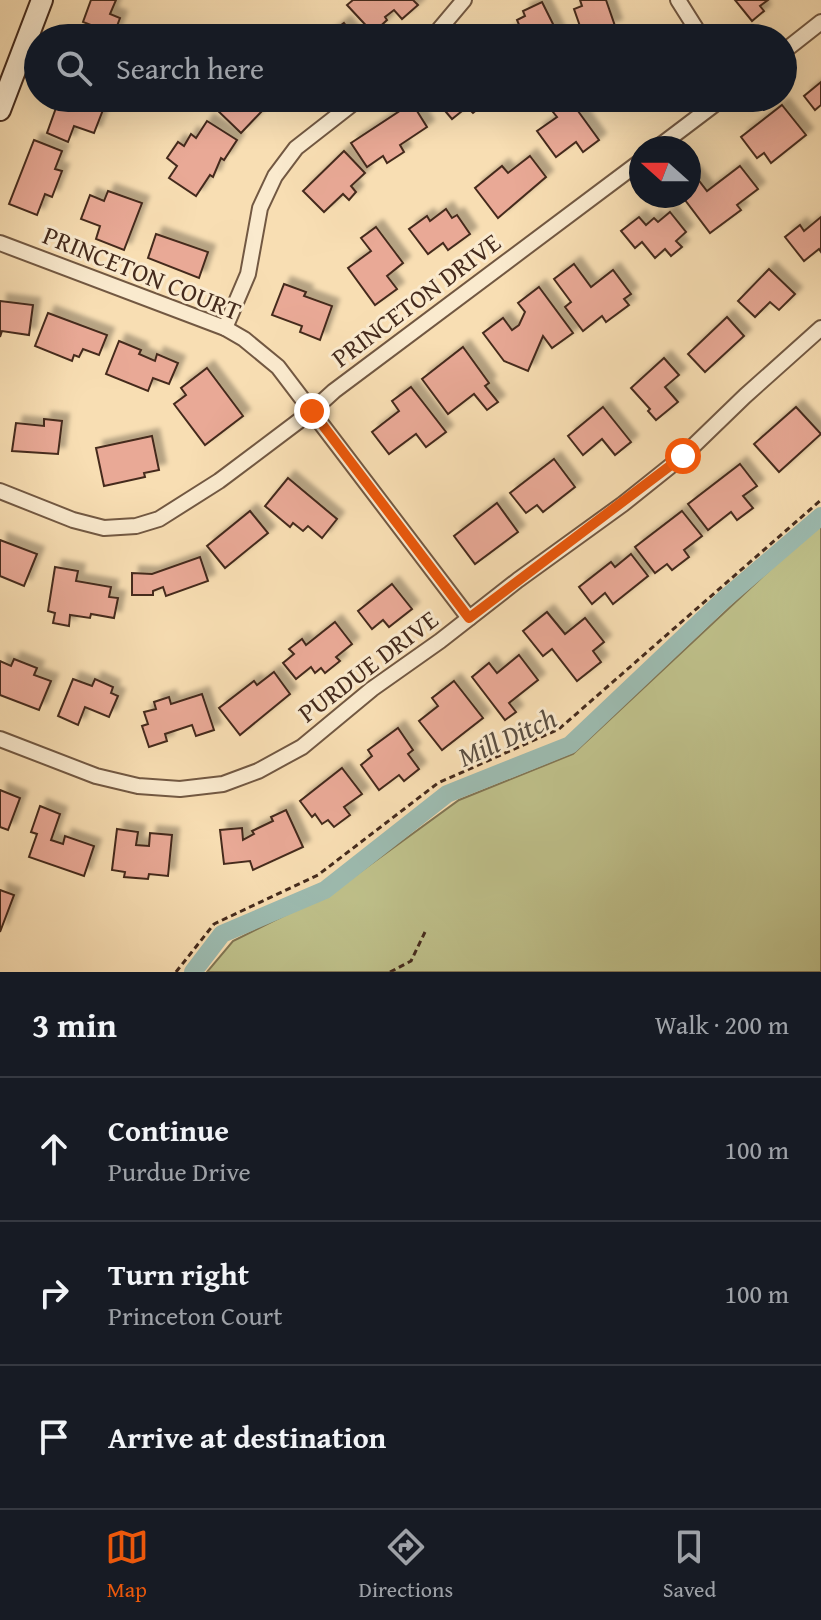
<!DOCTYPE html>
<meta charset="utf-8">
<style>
:root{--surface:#171b24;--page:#20242c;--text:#f1f3f6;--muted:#9ea1a6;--line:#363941;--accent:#ea580c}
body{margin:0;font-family:"Gentium Book Plus",serif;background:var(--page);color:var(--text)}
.compass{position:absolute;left:629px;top:136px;width:72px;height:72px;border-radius:50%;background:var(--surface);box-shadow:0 8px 32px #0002;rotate:291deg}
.stop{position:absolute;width:24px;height:24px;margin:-18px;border:6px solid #ea580c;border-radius:50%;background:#fff}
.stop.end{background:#ea580c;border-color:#fff;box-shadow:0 2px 8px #0008}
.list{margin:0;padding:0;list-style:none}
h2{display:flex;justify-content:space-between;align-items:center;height:104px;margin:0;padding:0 32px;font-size:34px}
h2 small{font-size:26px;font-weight:400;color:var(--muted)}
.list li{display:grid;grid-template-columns:52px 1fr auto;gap:24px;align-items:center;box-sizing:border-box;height:144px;padding:0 32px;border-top:2px solid var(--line)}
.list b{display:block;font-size:30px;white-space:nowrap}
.list p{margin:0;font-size:26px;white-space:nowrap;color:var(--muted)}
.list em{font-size:26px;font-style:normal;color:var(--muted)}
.icon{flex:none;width:44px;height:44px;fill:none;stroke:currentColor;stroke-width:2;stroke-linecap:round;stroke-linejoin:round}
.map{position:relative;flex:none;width:821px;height:972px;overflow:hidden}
.search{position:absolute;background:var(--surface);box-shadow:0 8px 32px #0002;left:24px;right:24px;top:24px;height:88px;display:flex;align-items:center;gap:20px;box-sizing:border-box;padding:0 28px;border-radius:44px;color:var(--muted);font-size:30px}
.sheet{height:536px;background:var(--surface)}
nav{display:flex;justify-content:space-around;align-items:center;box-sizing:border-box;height:112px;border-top:2px solid var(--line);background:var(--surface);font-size:22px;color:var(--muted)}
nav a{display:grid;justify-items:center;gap:4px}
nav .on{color:var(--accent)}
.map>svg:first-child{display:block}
.green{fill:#bfc18b;stroke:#827654;stroke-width:2}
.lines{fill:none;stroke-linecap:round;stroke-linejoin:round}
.canal{stroke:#9dbcb1;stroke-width:18}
.building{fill:#e9a996;stroke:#452b1d;stroke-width:2;filter:url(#shadow)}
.street-casing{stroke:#725842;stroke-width:18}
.secondary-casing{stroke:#452b1d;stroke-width:24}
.path{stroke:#452b1d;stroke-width:3;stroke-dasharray:6 4;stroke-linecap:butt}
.street{stroke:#faeace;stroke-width:14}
.secondary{stroke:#faeace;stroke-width:20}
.route{stroke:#ea580c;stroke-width:10}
.labels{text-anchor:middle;stroke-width:6;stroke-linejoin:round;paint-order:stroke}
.street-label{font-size:26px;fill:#452b1d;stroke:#faeace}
.water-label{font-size:28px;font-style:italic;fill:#5b4f42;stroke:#faeace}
</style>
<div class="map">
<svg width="821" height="972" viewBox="0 0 821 972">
<defs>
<filter id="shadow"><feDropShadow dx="7" dy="-7" stdDeviation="2" flood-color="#0004"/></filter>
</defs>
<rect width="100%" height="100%" fill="#f8deb3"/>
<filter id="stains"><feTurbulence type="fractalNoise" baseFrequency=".0025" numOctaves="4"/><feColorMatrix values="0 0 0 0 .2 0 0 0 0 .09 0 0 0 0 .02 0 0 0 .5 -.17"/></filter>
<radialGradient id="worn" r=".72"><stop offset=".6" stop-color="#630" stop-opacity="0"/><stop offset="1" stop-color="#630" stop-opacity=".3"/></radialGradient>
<!-- green -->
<path class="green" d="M821,522v450h-614l26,-31 101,-50 125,-91 114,-46z"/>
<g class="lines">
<!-- canal -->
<path class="canal" d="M193,972l29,-38 103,-44 122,-96 123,-49 152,-144 99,-85"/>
</g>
<!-- building -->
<g class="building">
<path d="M91,0h25l-6,14 10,4 -6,16 -31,-12z"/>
<path d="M353,0h60l5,5 -16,14 -8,-9 -9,7 2,3 -14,13 -26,-28z"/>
<path d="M580,0h26l9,26 -23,8 -3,-8 -8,3 -7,-20 8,-3z"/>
<path d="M735,0h33l-8,6 4,5 -12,10z"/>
<path d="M542,2l18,36h-62l22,-11 -3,-7 8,-4 -2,-5z"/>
<path d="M344,23l12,15h-32z"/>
<path d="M821,82v23l-6,5 -11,-14z"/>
<path d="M51,98h44l11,4 -12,31 -20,-7 -6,16 -21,-9 10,-28 -7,-3z"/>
<path d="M223,98h60v13h-21l-21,22 -27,-26z"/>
<path d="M434,98h57l-18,15 -6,-6 -15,12z"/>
<path d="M570,100l29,40 -16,12 -7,-10 -20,15 -19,-26 20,-14 -4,-5z"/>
<path d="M412,103l15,24 -27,18 4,7 -17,11 -4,-7 -16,11 -16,-24z"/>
<path d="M782,105l24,30 -35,28 -7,-10 -7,5 -16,-21z"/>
<path d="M207,121l30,19 -13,20 -3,-2 -8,19 -3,-2 -14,21 -27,-18 8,-12 -10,-8 11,-16 6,4 7,-12 5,4z"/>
<path d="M34,140l28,11 -7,18 7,2 -10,26 -7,-3 -8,21 -28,-11z"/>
<path d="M344,151l21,22 -14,13 5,6 -7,8 -6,-6 -19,18 -21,-21z"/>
<path d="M530,156l16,21 -48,41 -23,-30 27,-22 6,7z"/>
<path d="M740,166l18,23 -21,16 4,5 -31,23 -28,-37h7v-20l4,-3 14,18z"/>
<path d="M108,191l34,12 -18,47 -28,-11 4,-13 -19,-7 9,-24 14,6z"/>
<path d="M446,209l6,9 5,-3 13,19 -22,16 -5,-7 -15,11 -19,-25 18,-13 3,5z"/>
<path d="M670,212l16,20 -10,9 6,6 -11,9 -6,-7 -10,9 -13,-16 -7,6 -14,-17 18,-14 7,8 8,-7 4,4z"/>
<path d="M821,217v35l-2,-3 -15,12 -19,-24 15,-12 4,6z"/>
<path d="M376,227l27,36 -16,13 10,13 -22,16 -27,-37 23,-17 -10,-13z"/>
<path d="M156,234l52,18 -9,26 -51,-20z"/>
<path d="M574,264l17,23 22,-17 18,24 -7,5 5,6 -23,17 -4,-6 -19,15 -18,-24 6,-5 -17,-23z"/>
<path d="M769,269l26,25 -16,16 -9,-8 -15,15 -17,-16z"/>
<path d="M284,284l22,8 -2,4 28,10 -12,34 -20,-8 2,-6 -30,-11z"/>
<path d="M539,287l34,46 -21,15 -9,-12 -15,35 -24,-10 -21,-28 20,-15 9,12 7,-5 6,-13 -7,-9z"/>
<path d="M0,301l33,4 -4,30 -27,-4 -2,6z"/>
<path d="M48,313l59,22 -8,20 -16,-6 -4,8 -5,-2 -2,6 -37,-15z"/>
<path d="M727,317l17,19 -39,36 -17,-18z"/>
<path d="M119,341l22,9 -2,4 16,7 2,-7 21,9 -9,21 -16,-6 -5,13 -42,-17z"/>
<path d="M463,347l26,36 -4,3 13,16 -11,8 -13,-16 -26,20 -26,-35z"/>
<path d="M664,358l15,17 -14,12 13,15 -22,18 -8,-9 2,-2 -19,-21z"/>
<path d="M207,368l36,48 -38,29 -31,-41 12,-9 -5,-7z"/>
<path d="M411,387l35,45 -20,15 -10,-13 -27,20 -17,-22 27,-21 -7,-10z"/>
<path d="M603,407l28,35 -16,13 -13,-16 -19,16 -15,-19z"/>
<path d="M796,407l25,27 -42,38 -25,-28z"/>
<path d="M44,419l18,2 -4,33 -46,-3 4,-28 28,3z"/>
<path d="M152,436l7,34 -15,3 1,4 -41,9 -8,-38z"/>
<path d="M554,459l21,28 -32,25 -6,-7 -11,8 -16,-20z"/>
<path d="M740,464l17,22 -14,10 10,12 -16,12 -6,-8 -23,18 -20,-26z"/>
<path d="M288,478l49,41 -15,19 -14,-12 -5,5 -10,-8 -3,4 -25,-21z"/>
<path d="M497,503l21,29 -43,32 -21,-28z"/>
<path d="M250,511l18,22 -43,35 -18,-22z"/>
<path d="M682,511l20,25 -18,14 5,7 -17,13 -5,-6 -12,9 -20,-26z"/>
<path d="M0,540l37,14 -13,32 -24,-10z"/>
<path d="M631,554l17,22 -35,28 -8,-11 -13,11 -13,-17 32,-25 4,5z"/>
<path d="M200,557l8,24 -42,15 -3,-9 -10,4v4h-21v-22l20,1z"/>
<path d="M55,567l23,4 -2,10 35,6 -2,10 9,1 -4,20 -23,-4 -1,4 -20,-3 -1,11 -16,-3 2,-10 -7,-2z"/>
<path d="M392,584l20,25 -23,18 -6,-7 -11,9 -14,-18z"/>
<path d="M547,612l18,22 20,-16 19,24 -11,9 8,11 -24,19 -25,-32 -9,7 -20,-25z"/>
<path d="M335,622l17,22 -16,13 4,4 -15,12 -4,-5 -6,5 -4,-6 -15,12 -13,-16 11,-9 -5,-5 13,-10 4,6z"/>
<path d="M519,655l19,25 -29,23 7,9 -11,8 -33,-43 17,-14 8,10z"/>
<path d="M14,659l23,9 -3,7 17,6 -12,29 -39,-15v-34l11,5z"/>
<path d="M274,672l16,22 -50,41 -21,-27 35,-27 3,4z"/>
<path d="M73,679l19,7 3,-7 18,8 -2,6 7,3 -9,21 -24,-10 -7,18 -20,-9z"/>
<path d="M454,681l29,37 -41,32 -23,-29 19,-15 -6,-8z"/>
<path d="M202,694l12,36 -18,6 -4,-11 -27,9 2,7 -18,6 -7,-21 6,-2 -4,-12 12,-3 -2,-7 15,-5 2,7z"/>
<path d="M398,728l15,22 -5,4 11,15 -15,12 -5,-6 -20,15 -18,-25 11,-9 -4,-6z"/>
<path d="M342,768l20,26 -18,13 6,8 -16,12 -6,-7 -6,4 -7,-10 -3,3 -12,-16z"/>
<path d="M0,790l20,8 -12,32 -8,-3z"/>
<path d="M40,806l20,8 -9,26 12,4 2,-8 29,10 -10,30 -55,-19 8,-23 -6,-2z"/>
<path d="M286,810l17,37 -50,23 -3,-9 -26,3 -4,-34 22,-2 1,12 11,-6 -2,-3 21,-10 -2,-4z"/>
<path d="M117,829l21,3 -2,13 13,1 1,-13 22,2 -4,41 -19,-2 -1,5 -24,-2 1,-5 -13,-2z"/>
<path d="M0,890l14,5 -14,37z"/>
</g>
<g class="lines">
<defs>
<g id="street">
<path d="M678,0l24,38"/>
<path d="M432,38l32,-38"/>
<path d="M783,52l38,-30"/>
<path d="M657,148l66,-50"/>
<path d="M0,243l225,85 19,11 34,28 191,251"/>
<path d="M225,328l23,-54 12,-66 15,-32 21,-28 64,-50"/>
<path d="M0,491l73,29 31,8 32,-2 23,-7 60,-38 93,-70 22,-20 307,-230"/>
<path d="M0,739l96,37 42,10 42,3 43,-5 35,-13 44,-24 70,-58 68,-48 78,-61 105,-76 60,-48 62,-60 76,-68"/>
</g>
<path id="secondary" d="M0,110l42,-110"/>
</defs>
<!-- street casing -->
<use href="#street" class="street-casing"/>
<!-- secondary casing -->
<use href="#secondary" class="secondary-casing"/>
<!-- path -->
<g class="path">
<path d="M176,972l38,-48 104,-49 120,-92 121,-54 262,-229"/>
<path d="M390,972l21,-11 14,-29"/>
</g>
<!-- street -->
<use href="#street" class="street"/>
<!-- secondary -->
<use href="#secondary" class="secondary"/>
</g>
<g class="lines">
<!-- route -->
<path class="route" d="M312,411l157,207 214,-162"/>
</g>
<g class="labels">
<!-- street labels -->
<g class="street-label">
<text transform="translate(142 273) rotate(22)" y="9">PRINCETON COURT</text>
<text transform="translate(416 300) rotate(-37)" y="9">PRINCETON DRIVE</text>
<text transform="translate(368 666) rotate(-37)" y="9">PURDUE DRIVE</text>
</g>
<!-- water labels -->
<g class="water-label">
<text transform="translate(507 737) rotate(-24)" y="10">Mill Ditch</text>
</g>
</g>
<rect width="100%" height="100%" filter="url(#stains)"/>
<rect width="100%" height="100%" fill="url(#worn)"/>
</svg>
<svg class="compass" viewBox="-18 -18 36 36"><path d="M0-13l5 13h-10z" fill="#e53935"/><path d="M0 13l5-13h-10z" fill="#9ea1a6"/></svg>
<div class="stop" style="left:683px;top:456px"></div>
<div class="stop end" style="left:312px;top:411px"></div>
<div class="search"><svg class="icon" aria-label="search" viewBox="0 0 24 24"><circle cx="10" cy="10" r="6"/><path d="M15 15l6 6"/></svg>Search here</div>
</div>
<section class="sheet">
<h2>3 min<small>Walk · 200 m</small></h2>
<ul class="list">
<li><svg class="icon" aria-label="ahead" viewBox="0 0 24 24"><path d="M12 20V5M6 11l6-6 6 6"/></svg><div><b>Continue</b><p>Purdue Drive</p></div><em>100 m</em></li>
<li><svg class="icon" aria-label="right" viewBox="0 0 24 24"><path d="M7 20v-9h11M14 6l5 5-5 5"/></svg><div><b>Turn right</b><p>Princeton Court</p></div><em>100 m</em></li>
<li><svg class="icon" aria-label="arrive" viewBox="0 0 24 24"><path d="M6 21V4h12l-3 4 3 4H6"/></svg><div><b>Arrive at destination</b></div></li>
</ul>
</section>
<nav>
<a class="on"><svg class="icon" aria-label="map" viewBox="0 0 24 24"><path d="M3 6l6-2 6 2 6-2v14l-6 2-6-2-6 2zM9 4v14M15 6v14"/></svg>Map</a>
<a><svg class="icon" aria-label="directions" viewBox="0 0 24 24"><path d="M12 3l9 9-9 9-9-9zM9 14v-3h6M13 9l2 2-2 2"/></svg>Directions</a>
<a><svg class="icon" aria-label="saved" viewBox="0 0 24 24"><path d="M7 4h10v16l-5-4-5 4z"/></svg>Saved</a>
</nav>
